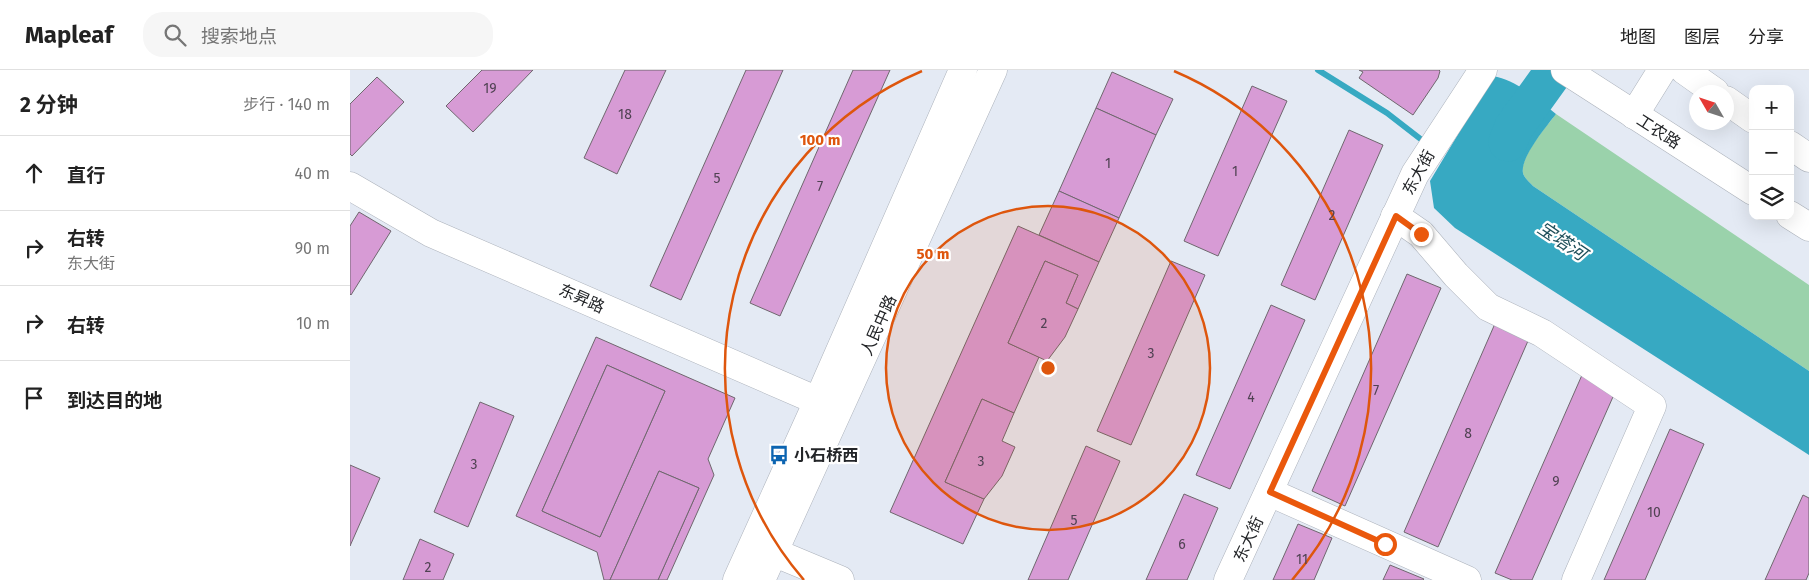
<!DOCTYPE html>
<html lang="zh">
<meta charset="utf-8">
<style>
:root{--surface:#fff;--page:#f6f6f6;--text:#222;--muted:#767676;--line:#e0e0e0}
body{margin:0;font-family:"Fira Sans","Noto Sans SC",sans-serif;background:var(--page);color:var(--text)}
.controls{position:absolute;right:15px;top:15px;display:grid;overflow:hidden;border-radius:10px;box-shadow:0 5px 20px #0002}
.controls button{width:45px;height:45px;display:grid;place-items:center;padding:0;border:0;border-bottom:1px solid var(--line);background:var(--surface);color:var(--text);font:25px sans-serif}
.compass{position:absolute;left:1339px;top:15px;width:45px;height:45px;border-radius:50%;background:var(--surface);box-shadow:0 5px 20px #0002;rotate:309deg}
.stop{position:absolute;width:15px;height:15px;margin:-11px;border:4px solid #ea580c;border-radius:50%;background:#fff}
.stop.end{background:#ea580c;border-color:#fff;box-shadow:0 1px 5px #0008}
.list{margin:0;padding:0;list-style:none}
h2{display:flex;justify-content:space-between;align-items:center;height:65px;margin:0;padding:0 20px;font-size:21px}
h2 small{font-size:16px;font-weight:400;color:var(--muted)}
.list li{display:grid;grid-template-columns:32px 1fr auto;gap:15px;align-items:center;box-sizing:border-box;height:75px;padding:0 20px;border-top:1px solid var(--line)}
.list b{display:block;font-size:19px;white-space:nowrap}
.list p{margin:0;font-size:16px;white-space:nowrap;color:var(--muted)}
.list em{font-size:16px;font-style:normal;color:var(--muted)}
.icon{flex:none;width:28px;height:28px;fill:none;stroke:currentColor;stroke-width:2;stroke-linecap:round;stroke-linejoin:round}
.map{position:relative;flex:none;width:1459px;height:510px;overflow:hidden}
header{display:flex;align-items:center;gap:30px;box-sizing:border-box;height:70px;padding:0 25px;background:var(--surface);border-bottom:1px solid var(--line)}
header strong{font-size:24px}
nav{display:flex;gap:28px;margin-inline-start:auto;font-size:18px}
.search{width:350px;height:45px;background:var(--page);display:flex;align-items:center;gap:12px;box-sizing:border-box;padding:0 18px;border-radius:20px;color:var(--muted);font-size:19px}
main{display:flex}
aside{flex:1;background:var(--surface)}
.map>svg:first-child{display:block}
.green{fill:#9ad2ab}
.water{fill:#37a9c2}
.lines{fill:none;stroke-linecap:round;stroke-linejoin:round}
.stream{stroke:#37a9c2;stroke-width:6}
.river{stroke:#37a9c2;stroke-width:39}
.building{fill:#d79bd5;stroke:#6f676e;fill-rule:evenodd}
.minor-casing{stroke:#acb2bb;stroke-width:29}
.major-casing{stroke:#acb2bb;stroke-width:29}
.minor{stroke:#fff;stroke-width:28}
.major{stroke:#fff;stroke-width:28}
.route{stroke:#ea580c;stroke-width:6}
.ring{fill:none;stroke:#de560d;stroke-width:2.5}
.labels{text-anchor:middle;stroke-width:4.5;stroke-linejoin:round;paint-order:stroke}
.number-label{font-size:14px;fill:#504253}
.street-label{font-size:16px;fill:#232528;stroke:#fff}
.poi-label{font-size:16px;font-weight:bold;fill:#232528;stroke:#fff;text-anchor:start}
.water-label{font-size:18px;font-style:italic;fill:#20505b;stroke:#fff}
.centre{fill:#de560d;stroke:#fff;stroke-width:2.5}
.ring-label{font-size:15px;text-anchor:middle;font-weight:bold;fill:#de560d;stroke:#fff;stroke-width:4.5;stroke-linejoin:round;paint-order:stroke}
</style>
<header>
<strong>Mapleaf</strong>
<div class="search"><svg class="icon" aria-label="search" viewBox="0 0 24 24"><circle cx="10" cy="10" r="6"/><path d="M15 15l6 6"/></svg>搜索地点</div>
<nav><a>地图</a><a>图层</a><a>分享</a></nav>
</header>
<main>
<aside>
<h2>2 分钟<small>步行 · 140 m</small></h2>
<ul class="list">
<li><svg class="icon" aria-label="ahead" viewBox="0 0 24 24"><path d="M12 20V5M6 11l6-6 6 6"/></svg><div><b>直行</b></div><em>40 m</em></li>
<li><svg class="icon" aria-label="right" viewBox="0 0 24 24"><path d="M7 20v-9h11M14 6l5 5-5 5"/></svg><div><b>右转</b><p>东大街</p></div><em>90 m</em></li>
<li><svg class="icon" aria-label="right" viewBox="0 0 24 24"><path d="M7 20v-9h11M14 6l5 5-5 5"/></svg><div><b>右转</b></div><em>10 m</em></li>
<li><svg class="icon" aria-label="arrive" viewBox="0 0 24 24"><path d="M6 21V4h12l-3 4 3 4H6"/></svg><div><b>到达目的地</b></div></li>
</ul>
</aside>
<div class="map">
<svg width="1459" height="510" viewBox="0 0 1459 510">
<rect width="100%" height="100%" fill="#e4eaf4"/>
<!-- green -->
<path class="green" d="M1206,44l253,171v86l-276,-185c-3,-4 -9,-8 -10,-13 -4,-15 23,-46 33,-59z"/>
<!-- water -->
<path class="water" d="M1143,6c24,4 44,23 63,38 -10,13 -36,44 -33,59 1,5 7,9 10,13l276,185v84l-354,-227 -21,-20 -4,-27z"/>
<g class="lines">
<!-- stream -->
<path class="stream" d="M968,0l69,43 40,31"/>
<!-- river -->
<path class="river" d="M1158,72l6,-15 41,-57"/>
</g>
<!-- building -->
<g class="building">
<path d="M132,0h51l-60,62 -27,-26z"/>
<path d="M275,0h41l-49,104 -33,-16z"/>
<path d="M396,0h37l-102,230 -31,-14z"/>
<path d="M503,0h37l-110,246 -30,-13z"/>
<path d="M1009,0h80l1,1 -2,7 -25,37 -54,-37 4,-6z"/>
<path d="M762,2l61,27 -17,36 -60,-27z"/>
<path d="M27,7l27,25 -52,54 -2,-2v-50z"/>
<path d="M902,16l35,15 -69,155 -34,-15z"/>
<path d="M746,38l60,27 -37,83 -60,-27z"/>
<path d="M999,60l34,15 -68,155 -34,-15z"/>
<path d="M709,121l60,27 -20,44 -60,-27z"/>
<path d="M9,142l32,19 -40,64 -1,-1v-68z"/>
<path d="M668,156l81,36 -21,47 -12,-6 12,-28 -33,-14 -37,82 31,14 -25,56 -32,-14 -37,83 39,17 -21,45 -73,-32z"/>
<path d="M695,191l33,14 -12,28 12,6 -13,28 -18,24 -39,-18z"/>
<path d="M821,191l34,14 -74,170 -34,-14z"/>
<path d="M1057,204l34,14 -96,218 -33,-15z"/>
<path d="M921,235l34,15 -75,169 -34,-14z"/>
<path d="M1147,249l34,15 -93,213 -34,-15z"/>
<path d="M246,267l139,61 -27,61 6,16 -47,105h-9l41,-92 -40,-17 -49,109h-6l-7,-28 -81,-36zM257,295l58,26 -65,146 -58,-26z"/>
<path d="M257,295l58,26 -65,146 -58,-26z"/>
<path d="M1232,305l34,15 -84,190h-20l-17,-7z"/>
<path d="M632,329l32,14 -12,28 13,6 -13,29 -18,23 -39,-17z"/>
<path d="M130,332l34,14 -46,111 -34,-15z"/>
<path d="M1320,359l34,15 -59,136h-41z"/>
<path d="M736,376l34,15 -52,119h-40z"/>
<path d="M0,395l30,13 -30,68z"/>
<path d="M309,401l40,17 -41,92h-48z"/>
<path d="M834,424l34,14 -31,72h-41z"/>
<path d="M1453,425l6,3v75l-3,7h-41z"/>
<path d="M948,454l34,14 -18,42h-41z"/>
<path d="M70,469l34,15 -11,26h-40z"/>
<path d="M1040,495l34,14 -1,1h-40z"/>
</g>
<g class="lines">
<defs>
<g id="minor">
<path d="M1284,45l28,-45"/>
<path d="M0,116l81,47 387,168"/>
<path d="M1045,146l26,18 35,41 32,32 54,26 110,73 -76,174"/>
<path d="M919,422l198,88"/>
<path d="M423,482l67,28"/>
<path d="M878,510l187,-406 68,-104"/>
</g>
<g id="major">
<path d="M1215,0l188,121"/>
<path d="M1334,0l31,22"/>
<path d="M1376,30l27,19"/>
<path d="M1440,75l19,13"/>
<path d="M1440,145l19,12"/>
<path d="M387,510l81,-179 145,-331"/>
<path d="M411,510l232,-510"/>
</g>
</defs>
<!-- minor casing -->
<use href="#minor" class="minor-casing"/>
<!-- major casing -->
<use href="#major" class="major-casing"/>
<!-- minor -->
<use href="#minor" class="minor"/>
<!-- major -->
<use href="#major" class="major"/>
</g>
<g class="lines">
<!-- route -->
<path class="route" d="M1035,474l-115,-52 126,-276 25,18"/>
</g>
<!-- distance rings -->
<circle cx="698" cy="298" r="162" fill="#de560d" fill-opacity=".12"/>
<g class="ring">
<circle cx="698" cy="298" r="162"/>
<path d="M454 510A323 323 0 0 1 572 1M824 1A323 323 0 0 1 942 510"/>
</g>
<!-- icons -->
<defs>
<symbol id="bus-bare" viewBox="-9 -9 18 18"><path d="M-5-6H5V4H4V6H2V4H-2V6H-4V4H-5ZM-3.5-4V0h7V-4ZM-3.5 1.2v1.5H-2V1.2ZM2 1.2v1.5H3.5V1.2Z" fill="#0c64b1" stroke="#fff" stroke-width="2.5" paint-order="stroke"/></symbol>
</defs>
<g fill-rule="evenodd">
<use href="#bus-bare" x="415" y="371" width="28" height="28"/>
</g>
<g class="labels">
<!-- number labels -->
<g class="number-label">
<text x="140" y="23">19</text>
<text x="275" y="49">18</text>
<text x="758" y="98">1</text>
<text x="885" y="106">1</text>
<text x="367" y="113">5</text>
<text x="470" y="121">7</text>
<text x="982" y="150">2</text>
<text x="694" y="258">2</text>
<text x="801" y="288">3</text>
<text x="1026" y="325">7</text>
<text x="901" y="332">4</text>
<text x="1118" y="368">8</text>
<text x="631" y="396">3</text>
<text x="124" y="399">3</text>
<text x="1206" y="416">9</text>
<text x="1304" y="447">10</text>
<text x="724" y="455">5</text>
<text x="832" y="479">6</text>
<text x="952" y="494">11</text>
<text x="78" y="502">2</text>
</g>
<!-- street labels -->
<g class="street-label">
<text transform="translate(1309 61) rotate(33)" y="6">工农路</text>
<text transform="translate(1068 102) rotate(-61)" y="6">东大街</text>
<text transform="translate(232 228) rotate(24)" y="6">东昇路</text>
<text transform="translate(528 255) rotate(-66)" y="6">人民中路</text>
<text transform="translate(898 469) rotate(-65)" y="6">东大街</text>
</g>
<!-- poi labels -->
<g class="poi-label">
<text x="444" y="391">小石桥西</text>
</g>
<!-- water labels -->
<g class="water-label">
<text transform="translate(1212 171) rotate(34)" y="6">宝塔河</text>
</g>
</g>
<circle cx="698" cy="298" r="8" class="centre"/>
<g class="ring-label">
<text x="470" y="75">100 m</text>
<text x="583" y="189">50 m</text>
</g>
</svg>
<div class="controls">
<button>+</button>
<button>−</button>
<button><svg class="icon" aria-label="layers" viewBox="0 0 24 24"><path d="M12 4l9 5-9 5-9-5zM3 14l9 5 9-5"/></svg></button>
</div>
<svg class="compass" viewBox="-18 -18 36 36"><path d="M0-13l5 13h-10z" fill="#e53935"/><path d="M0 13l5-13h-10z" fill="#767676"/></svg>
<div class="stop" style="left:1035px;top:474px"></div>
<div class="stop end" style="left:1071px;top:164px"></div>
</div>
</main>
